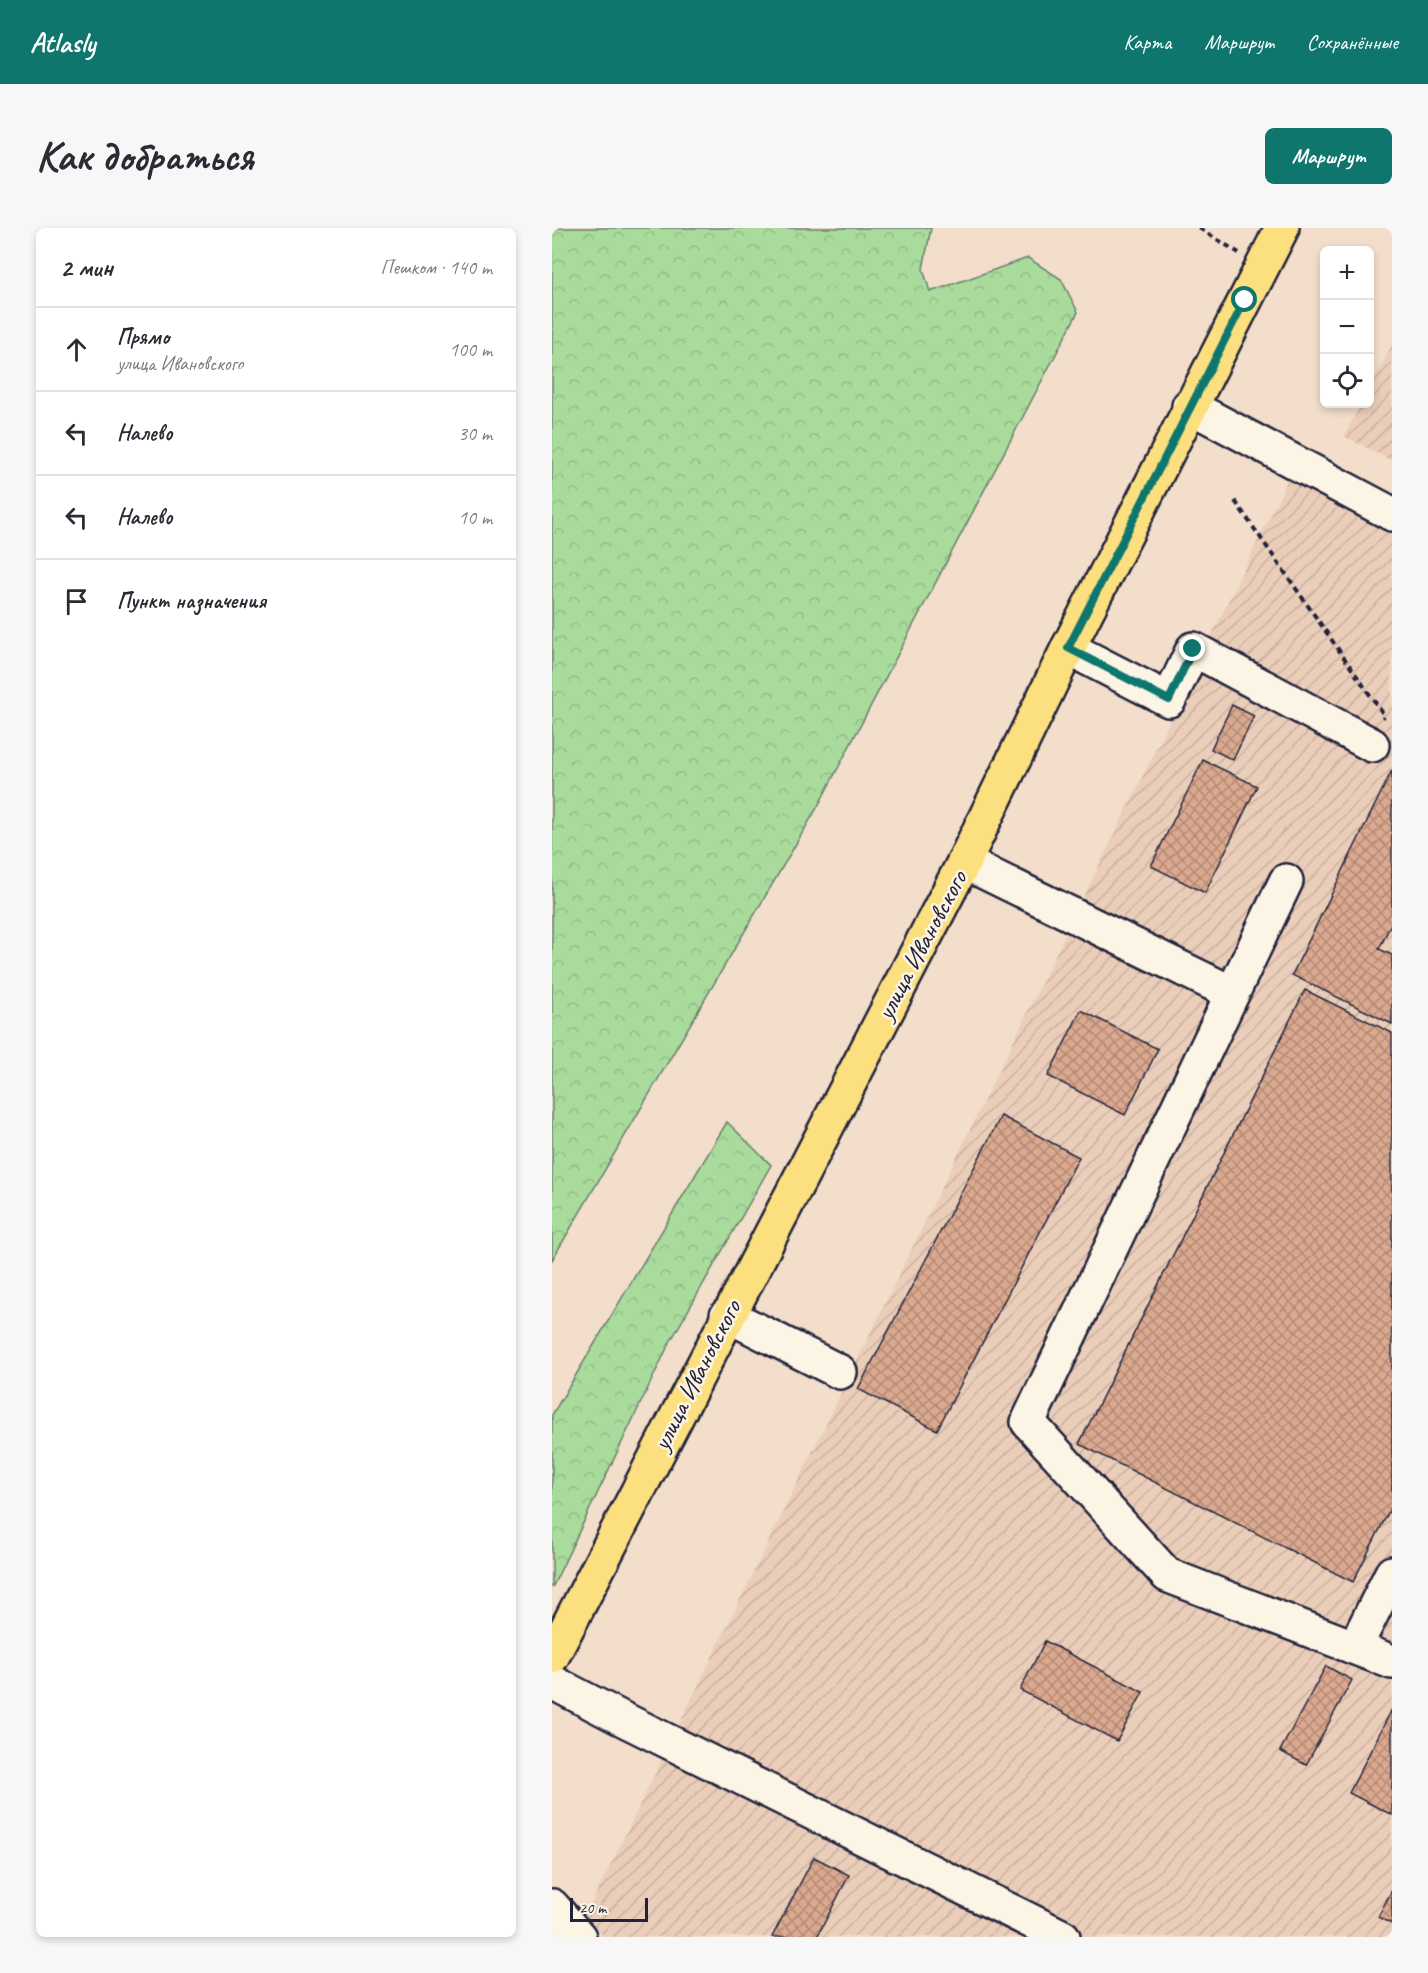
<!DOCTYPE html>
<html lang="ru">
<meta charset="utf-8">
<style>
:root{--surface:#fff;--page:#f7f7f7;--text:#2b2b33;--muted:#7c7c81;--line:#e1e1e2;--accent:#0f766e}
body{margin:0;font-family:Caveat,sans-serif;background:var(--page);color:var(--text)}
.controls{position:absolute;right:18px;top:18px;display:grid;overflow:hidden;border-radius:9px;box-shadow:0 3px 9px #0003}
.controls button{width:54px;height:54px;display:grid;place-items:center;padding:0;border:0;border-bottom:2px solid var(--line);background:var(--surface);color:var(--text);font:30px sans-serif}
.scale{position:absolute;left:18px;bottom:15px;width:78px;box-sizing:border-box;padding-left:6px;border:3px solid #22223b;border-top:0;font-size:16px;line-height:21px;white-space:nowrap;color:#22223b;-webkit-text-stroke:4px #fcf5e5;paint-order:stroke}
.stop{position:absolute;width:18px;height:18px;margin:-14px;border:4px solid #0f766e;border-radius:50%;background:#fff}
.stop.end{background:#0f766e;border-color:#fff;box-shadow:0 2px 6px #0008}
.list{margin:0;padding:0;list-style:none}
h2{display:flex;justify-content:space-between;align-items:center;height:78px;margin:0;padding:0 24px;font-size:26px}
h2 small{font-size:20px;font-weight:400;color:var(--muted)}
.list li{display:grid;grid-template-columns:39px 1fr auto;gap:18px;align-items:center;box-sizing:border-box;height:84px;padding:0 24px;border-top:2px solid var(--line)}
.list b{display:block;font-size:22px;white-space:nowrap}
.list p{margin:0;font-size:20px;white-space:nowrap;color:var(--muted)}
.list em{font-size:20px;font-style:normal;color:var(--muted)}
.icon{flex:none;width:33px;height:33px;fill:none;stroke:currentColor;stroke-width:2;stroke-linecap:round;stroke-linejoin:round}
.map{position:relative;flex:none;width:840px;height:1709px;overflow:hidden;border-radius:9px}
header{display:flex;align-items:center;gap:36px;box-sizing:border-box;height:84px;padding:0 30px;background:var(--accent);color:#fff}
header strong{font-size:28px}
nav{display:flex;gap:33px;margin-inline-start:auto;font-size:21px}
.intro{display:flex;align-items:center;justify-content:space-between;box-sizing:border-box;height:144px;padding:0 36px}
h1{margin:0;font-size:42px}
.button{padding:15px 27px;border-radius:9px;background:var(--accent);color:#fff;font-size:21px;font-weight:700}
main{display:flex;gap:36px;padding:0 36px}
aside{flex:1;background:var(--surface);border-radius:9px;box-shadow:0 3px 9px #0003}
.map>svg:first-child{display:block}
.industrial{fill:url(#industrial-furrows)}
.forest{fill:url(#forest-crowns);stroke:#667e6c;stroke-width:1.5}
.building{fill:url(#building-cross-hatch);stroke:#22223b;stroke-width:1.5}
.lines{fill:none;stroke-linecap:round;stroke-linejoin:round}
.minor-casing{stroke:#22223b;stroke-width:38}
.major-casing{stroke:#22223b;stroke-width:38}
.path{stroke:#22223b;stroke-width:4;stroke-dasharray:6 4.5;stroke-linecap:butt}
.minor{stroke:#fcf5e5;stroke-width:33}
.major{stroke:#fce080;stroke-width:33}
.route{stroke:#0f766e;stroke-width:8}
.labels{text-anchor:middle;stroke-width:5;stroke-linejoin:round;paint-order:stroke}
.street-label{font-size:26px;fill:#22223b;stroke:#fcf5e5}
</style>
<header>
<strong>Atlasly</strong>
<nav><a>Карта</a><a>Маршрут</a><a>Сохранённые</a></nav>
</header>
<div class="intro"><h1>Как добраться</h1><a class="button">Маршрут</a></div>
<main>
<aside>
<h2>2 мин<small>Пешком · 140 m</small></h2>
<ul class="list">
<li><svg class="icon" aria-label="ahead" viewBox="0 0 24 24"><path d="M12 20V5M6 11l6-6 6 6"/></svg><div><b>Прямо</b><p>улица Ивановского</p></div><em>100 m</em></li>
<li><svg class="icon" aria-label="left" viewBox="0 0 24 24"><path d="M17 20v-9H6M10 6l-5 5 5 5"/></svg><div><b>Налево</b></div><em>30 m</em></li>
<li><svg class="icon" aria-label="left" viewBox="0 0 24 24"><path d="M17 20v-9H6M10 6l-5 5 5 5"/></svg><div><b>Налево</b></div><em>10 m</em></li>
<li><svg class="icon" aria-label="arrive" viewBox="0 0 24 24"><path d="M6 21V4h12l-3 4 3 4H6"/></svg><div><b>Пункт назначения</b></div></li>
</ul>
</aside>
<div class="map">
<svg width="840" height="1709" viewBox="0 0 840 1709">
<defs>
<pattern id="industrial-furrows" width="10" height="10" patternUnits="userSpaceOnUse" patternTransform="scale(1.5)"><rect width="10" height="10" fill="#ebceb9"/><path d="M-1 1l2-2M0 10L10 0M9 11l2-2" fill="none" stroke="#c9b1a0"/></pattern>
<pattern id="forest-crowns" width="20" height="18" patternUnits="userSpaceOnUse" patternTransform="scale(1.5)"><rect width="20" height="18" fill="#a9db9c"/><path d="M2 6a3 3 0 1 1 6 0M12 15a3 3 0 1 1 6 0" fill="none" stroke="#91bc87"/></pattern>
<pattern id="building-cross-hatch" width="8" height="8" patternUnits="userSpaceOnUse" patternTransform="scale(1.5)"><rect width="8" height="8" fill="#dba98f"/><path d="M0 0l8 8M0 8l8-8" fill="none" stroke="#b18976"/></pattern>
</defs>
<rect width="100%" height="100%" fill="#f2decb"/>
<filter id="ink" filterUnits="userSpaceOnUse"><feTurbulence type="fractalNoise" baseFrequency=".0167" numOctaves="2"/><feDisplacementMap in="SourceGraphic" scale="12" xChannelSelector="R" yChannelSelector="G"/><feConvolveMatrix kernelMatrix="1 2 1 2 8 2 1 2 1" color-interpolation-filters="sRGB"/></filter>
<g filter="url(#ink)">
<!-- industrial -->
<g class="industrial">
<path d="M840,117v116l-48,-25 17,-32h9v-17z"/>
<path d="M738,247l102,51v1411h-788l-19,-20z"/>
</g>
<!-- forest -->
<g class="forest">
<path d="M0,0h379l-8,41 7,23 98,-34 33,21 17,33 -261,496 -265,452z"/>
<path d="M175,894l44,43 -102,179 -117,244v-173z"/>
</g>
<!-- building -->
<g class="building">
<path d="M680,477l22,11 -21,44 -22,-11z"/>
<path d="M651,532l54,26 -52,107 -54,-27z"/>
<path d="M840,542v152l-13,27 13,6v69l-100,-49z"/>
<path d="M753,762l87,43v472l-39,77 -274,-138z"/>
<path d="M529,782l77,39 -33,66 -77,-39z"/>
<path d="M449,888l78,41 -142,273 -79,-41z"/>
<path d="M493,1413l98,51 -26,49 -97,-51z"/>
<path d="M774,1438l26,14 -46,85 -26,-14z"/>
<path d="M840,1481v106l-43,-22z"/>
<path d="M262,1629l35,18 -32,62h-45z"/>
<path d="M840,1662v34l-14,-7z"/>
</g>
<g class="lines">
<defs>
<g id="minor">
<path d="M637,178l203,108"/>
<path d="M516,420l101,52 24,-51 179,96"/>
<path d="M412,634l268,131"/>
<path d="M734,653l-258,541 139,153 225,87"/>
<path d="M175,1087l113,57"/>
<path d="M803,1419l37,-74"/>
<path d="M0,1454l69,36 442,219"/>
<path d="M0,1678l27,31"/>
</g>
<path id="major" d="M0,1429l412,-795 104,-214 214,-420"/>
</defs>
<!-- minor casing -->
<use href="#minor" class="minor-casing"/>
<!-- major casing -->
<use href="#major" class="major-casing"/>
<!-- path -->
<g class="path">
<path d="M647,0l40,25"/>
<path d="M683,273l149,214 -1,3"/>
</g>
<!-- minor -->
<use href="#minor" class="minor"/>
<!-- major -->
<use href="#major" class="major"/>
</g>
</g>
<g class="lines" filter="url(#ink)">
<!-- route -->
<path class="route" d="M641,421l-24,51 -101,-52 177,-348"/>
</g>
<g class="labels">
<!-- street labels -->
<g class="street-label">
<text transform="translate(369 717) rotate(-62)" y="9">улица Ивановского</text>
<text transform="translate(144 1147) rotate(-63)" y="9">улица Ивановского</text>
</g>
</g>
</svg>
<div class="controls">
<button>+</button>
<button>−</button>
<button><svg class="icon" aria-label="locate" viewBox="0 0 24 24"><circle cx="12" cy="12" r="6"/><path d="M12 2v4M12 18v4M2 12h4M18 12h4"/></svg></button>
</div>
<div class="scale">20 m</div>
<div class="stop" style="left:693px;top:72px"></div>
<div class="stop end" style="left:641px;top:421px"></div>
</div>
</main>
